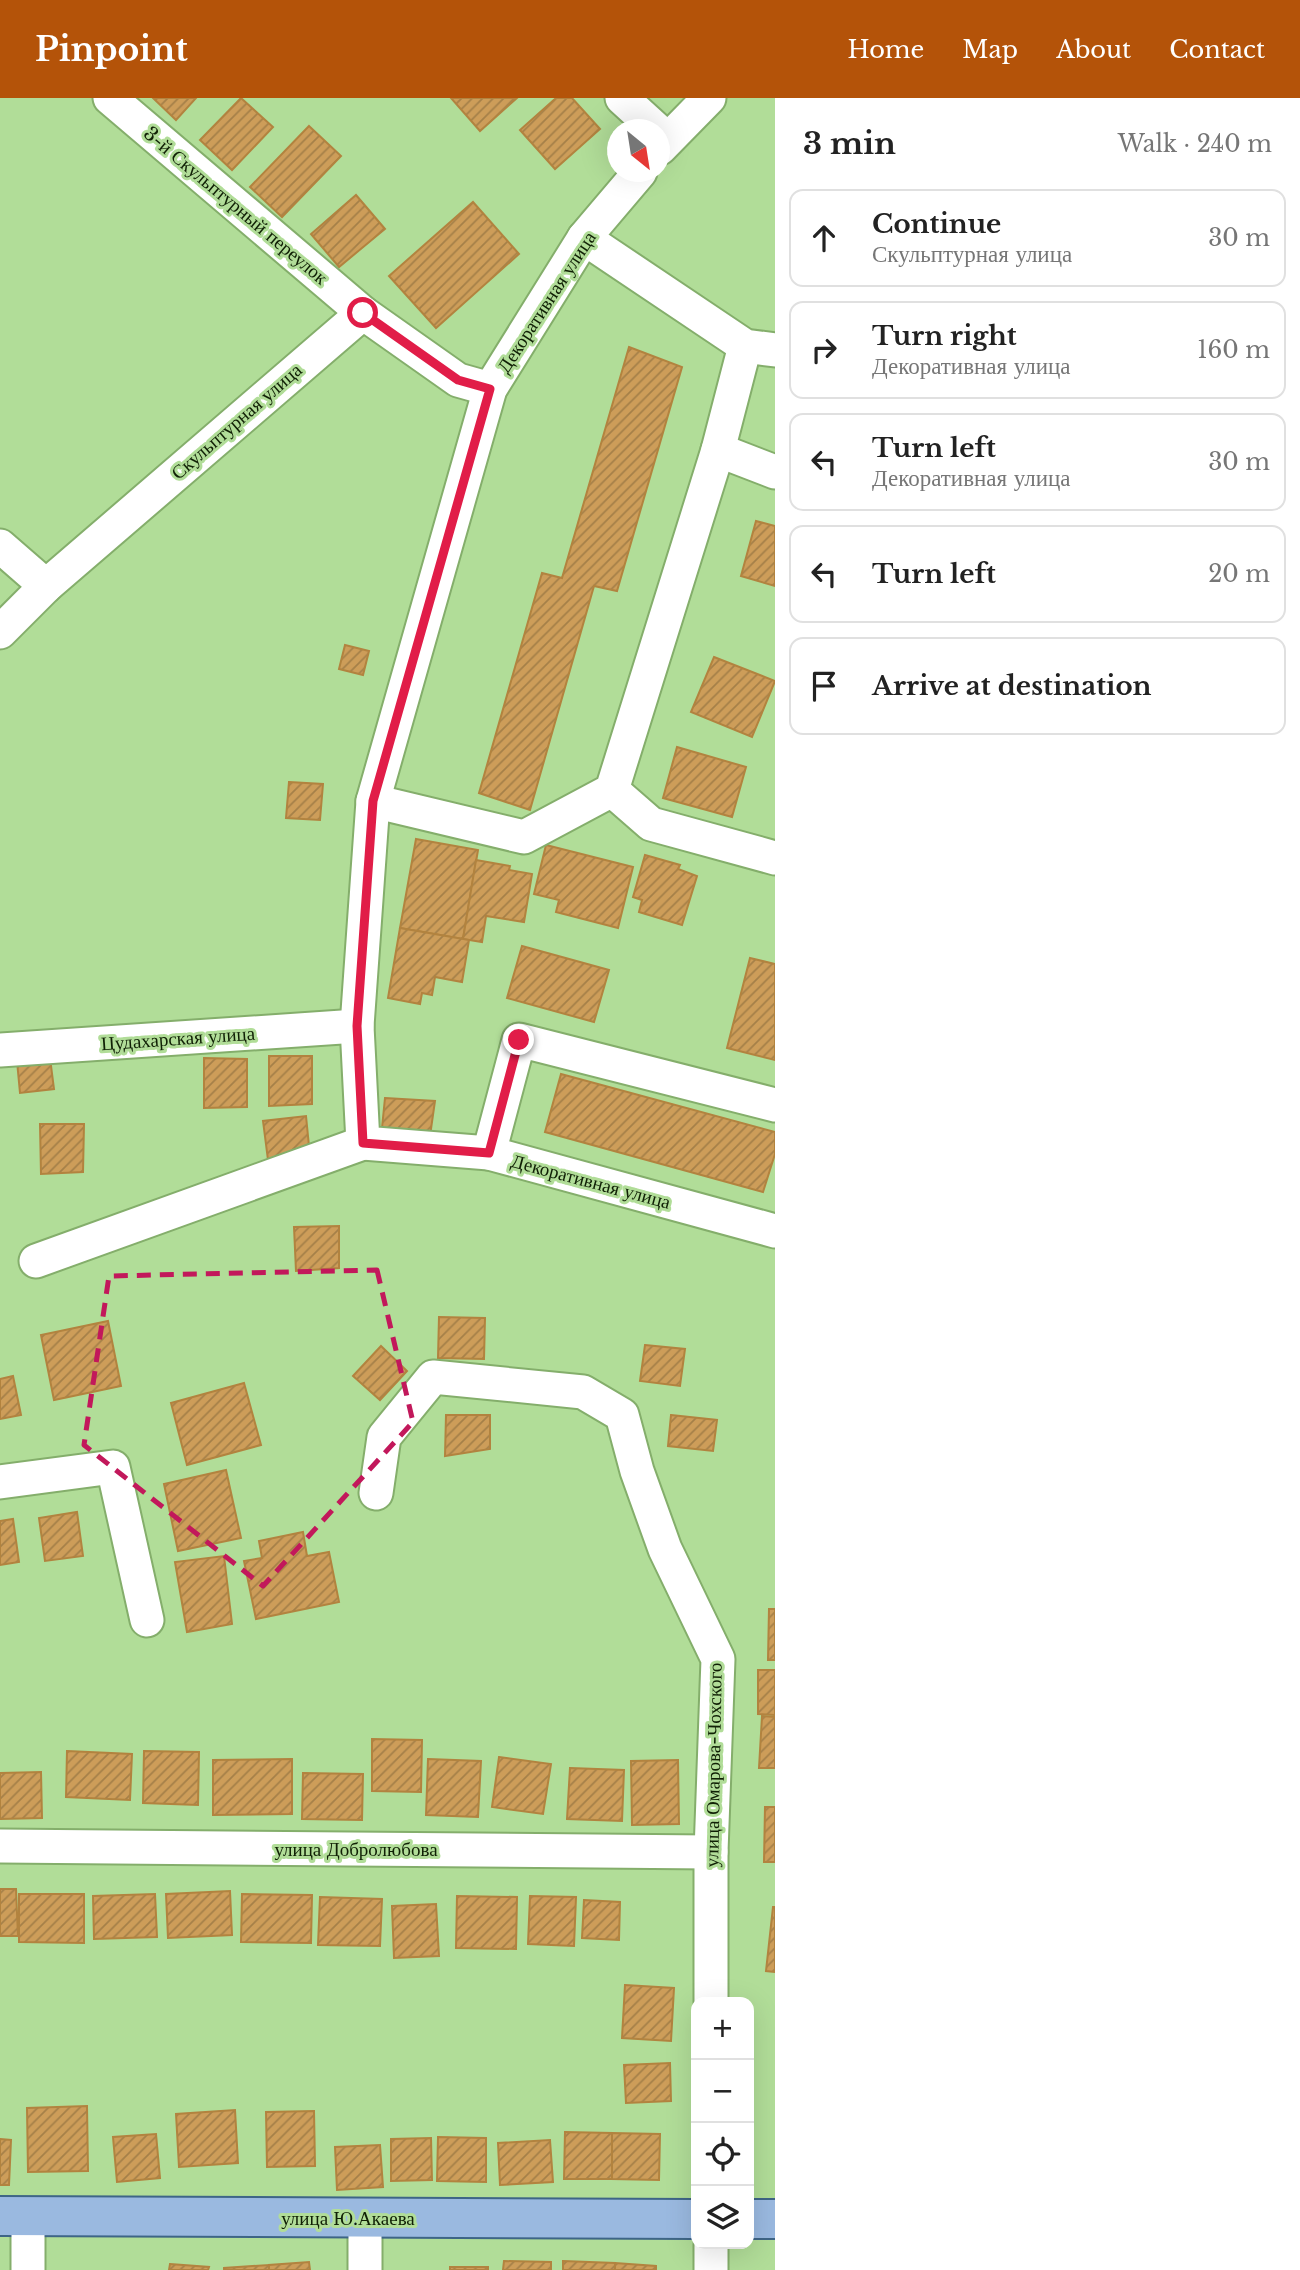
<!DOCTYPE html>
<meta charset="utf-8">
<style>
:root{--surface:#fff;--page:#f2f2f2;--text:#222;--muted:#767676;--line:#e0e0e0;--accent:#b45309}
body{margin:0;font-family:"Libre Baskerville",serif;background:var(--page);color:var(--text)}
.controls{position:absolute;right:21px;bottom:21px;display:grid;overflow:hidden;border-radius:14px;box-shadow:0 7px 28px #0002}
.controls button{width:63px;height:63px;display:grid;place-items:center;padding:0;border:0;border-bottom:2px solid var(--line);background:var(--surface);color:var(--text);font:35px sans-serif}
.compass{position:absolute;left:607px;top:21px;width:63px;height:63px;border-radius:50%;background:var(--surface);box-shadow:0 7px 28px #0002;rotate:150deg}
.stop{position:absolute;width:21px;height:21px;margin:-16px;border:5px solid #e11d48;border-radius:50%;background:#fff}
.stop.end{background:#e11d48;border-color:#fff;box-shadow:0 2px 7px #0008}
.list{margin:0;padding:0;list-style:none}
h2{display:flex;justify-content:space-between;align-items:center;height:91px;margin:0;padding:0 28px;font-size:30px}
h2 small{font-size:23px;font-weight:400;color:var(--muted)}
.list li{display:grid;grid-template-columns:46px 1fr auto;gap:21px;align-items:center;box-sizing:border-box;height:98px;margin:0 14px 14px;padding:0 14px;border:2px solid var(--line);border-radius:14px}
.list b{display:block;font-size:26px;white-space:nowrap}
.list p{margin:0;font-size:23px;white-space:nowrap;color:var(--muted)}
.list em{font-size:23px;font-style:normal;color:var(--muted)}
.icon{flex:none;width:38px;height:38px;fill:none;stroke:currentColor;stroke-width:2;stroke-linecap:round;stroke-linejoin:round}
.map{position:relative;flex:none;width:775px;height:2172px;overflow:hidden}
header{display:flex;align-items:center;gap:42px;box-sizing:border-box;height:98px;padding:0 35px;background:var(--accent);color:#fff}
header strong{font-size:33px}
nav{display:flex;gap:38px;margin-inline-start:auto;font-size:24px}
main{display:flex}
aside{flex:1;background:var(--surface)}
.map>svg:first-child{display:block}
.building{fill:url(#building-hatch);stroke:#b2833f;stroke-width:2}
.lines{fill:none;stroke-linecap:round;stroke-linejoin:round}
.minor-casing{stroke:#84ae6b;stroke-width:37}
.major-casing{stroke:#3e6586;stroke-width:42}
.minor{stroke:#fff;stroke-width:33}
.major{stroke:#9ab9e0;stroke-width:38}
.route{stroke:#e11d48;stroke-width:9}
.marked{fill:none;stroke:#c2185b;stroke-width:5;stroke-dasharray:14 9;stroke-linejoin:round}
.labels{text-anchor:middle;stroke-width:6;stroke-linejoin:round;paint-order:stroke}
.street-label{font-size:19px;fill:#102005;stroke:#b1dd98}
</style>
<header>
<strong>Pinpoint</strong>
<nav><a>Home</a><a>Map</a><a>About</a><a>Contact</a></nav>
</header>
<main>
<div class="map">
<svg width="775" height="2172" viewBox="0 0 775 2172">
<defs>
<pattern id="building-hatch" width="6" height="6" patternUnits="userSpaceOnUse" patternTransform="scale(1.75)"><rect width="6" height="6" fill="#cd9d59"/><path d="M-1 1l2-2M0 6l6-6M5 7l2-2" fill="none" stroke="#a58048"/></pattern>
</defs>
<rect width="100%" height="100%" fill="#b1dd98"/>
<!-- building -->
<g class="building">
<path d="M153,0h43l-20,22z"/>
<path d="M241,0l32,29 -41,43 -32,-30z"/>
<path d="M451,0h66l-37,33z"/>
<path d="M556,0h16l28,31 -45,40 -35,-39z"/>
<path d="M309,28l32,30 -59,61 -32,-30z"/>
<path d="M356,97l29,34 -46,38 -28,-33z"/>
<path d="M473,104l46,52 -83,74 -47,-52z"/>
<path d="M629,249l53,20 -65,224 -23,-5 -64,224 -51,-17 63,-220 20,5z"/>
<path d="M756,423l19,5v60l-34,-10z"/>
<path d="M345,547l24,6 -6,24 -24,-6z"/>
<path d="M714,559l61,24 -23,56 -61,-25z"/>
<path d="M677,649l69,20 -14,50 -69,-19z"/>
<path d="M289,684l34,2 -3,36 -34,-2z"/>
<path d="M416,741l62,11 -15,89 -63,-11z"/>
<path d="M546,747l87,22 -15,61 -62,-16 3,-12 -25,-6z"/>
<path d="M645,757l35,10 -2,4 19,7 -15,49 -43,-13 3,-12 -9,-3z"/>
<path d="M476,762l34,6 -1,4 23,4 -8,48 -38,-6 -4,26 -19,-3z"/>
<path d="M400,830l69,12 -7,42 -27,-5 -3,18 -10,-2 -2,11 -32,-6z"/>
<path d="M522,848l87,24 -15,52 -87,-24z"/>
<path d="M750,860l25,6v96l-48,-12z"/>
<path d="M269,958h43v48l-43,2z"/>
<path d="M50,960l4,31 -34,4 -3,-32z"/>
<path d="M204,960l43,1v48l-43,1z"/>
<path d="M561,976l214,58v22l-12,38 -218,-60z"/>
<path d="M385,1000l50,3 -5,35 -49,2z"/>
<path d="M306,1018l4,40 -42,4 -5,-39z"/>
<path d="M40,1026h44l-1,48 -42,2z"/>
<path d="M339,1128v42l-43,3 -2,-44z"/>
<path d="M439,1219l46,1 -1,41 -46,-1z"/>
<path d="M108,1223l13,65 -67,14 -13,-65z"/>
<path d="M645,1247l40,4 -5,37 -40,-5z"/>
<path d="M381,1248l26,25 -27,29 -27,-24z"/>
<path d="M13,1278l8,39 -21,4v-40z"/>
<path d="M244,1285l17,62 -74,20 -16,-62z"/>
<path d="M446,1317h44v34l-45,7z"/>
<path d="M671,1317l46,5 -4,31 -45,-5z"/>
<path d="M226,1372l15,68 -63,13 -14,-67z"/>
<path d="M77,1414l6,44 -38,5 -6,-43z"/>
<path d="M13,1421l6,43 -19,3v-44z"/>
<path d="M303,1434l4,24 22,-4 10,50 -83,17 -12,-58 18,-3 -3,-17z"/>
<path d="M224,1458l8,68 -45,8 -12,-70z"/>
<path d="M769,1511h6v51h-7z"/>
<path d="M758,1572h17v45l-17,-1z"/>
<path d="M762,1618l13,1v51h-16z"/>
<path d="M372,1641l50,1 -1,52 -49,-1z"/>
<path d="M67,1653l65,3 -2,46 -64,-3z"/>
<path d="M144,1653l55,1 -1,53 -55,-2z"/>
<path d="M499,1659l52,7 -8,50 -51,-7z"/>
<path d="M292,1661v55l-79,1v-55z"/>
<path d="M428,1661l53,2 -3,56 -52,-2z"/>
<path d="M678,1662l1,64 -47,1 -1,-64z"/>
<path d="M570,1670l54,2 -2,51 -55,-2z"/>
<path d="M41,1674l1,46 -42,1v-46z"/>
<path d="M303,1675l60,1 -1,46 -60,-1z"/>
<path d="M765,1709h10v55h-11z"/>
<path d="M0,1791h16l2,47h-18z"/>
<path d="M230,1793l2,44 -64,3 -2,-44z"/>
<path d="M19,1796h65v49l-65,-1z"/>
<path d="M155,1796l2,43 -63,2 -1,-43z"/>
<path d="M242,1796l70,1 -1,48 -70,-1z"/>
<path d="M457,1798l60,1 -1,52 -60,-1z"/>
<path d="M530,1798l46,1 -2,49 -46,-2z"/>
<path d="M320,1799l62,2 -2,47 -62,-1z"/>
<path d="M584,1802l36,2 -1,38 -37,-2z"/>
<path d="M436,1806l3,52 -45,2 -2,-52z"/>
<path d="M773,1809h2v65l-9,-1z"/>
<path d="M625,1887l49,3 -3,53 -49,-3z"/>
<path d="M670,1965l1,38 -45,2 -2,-38z"/>
<path d="M87,2008l1,65 -60,1 -1,-64z"/>
<path d="M235,2012l3,53 -59,4 -3,-53z"/>
<path d="M314,2013l1,55 -48,1 -1,-55z"/>
<path d="M565,2034l47,1v46h-48z"/>
<path d="M612,2035l48,1 -1,46 -47,-1z"/>
<path d="M156,2036l4,44 -43,4 -4,-45z"/>
<path d="M438,2039l48,1v44l-49,-1z"/>
<path d="M431,2040l1,42 -41,1v-42z"/>
<path d="M0,2041l11,1 -2,45h-9z"/>
<path d="M550,2042l3,42 -53,3 -2,-42z"/>
<path d="M380,2047l3,42 -46,3 -2,-43z"/>
<path d="M504,2163l47,1v8h-48z"/>
<path d="M563,2163l52,2v7h-52z"/>
<path d="M309,2164l1,8h-41v-5z"/>
<path d="M615,2165l41,3v4h-41z"/>
<path d="M170,2166l39,3 -1,3h-39z"/>
<path d="M269,2167v5h-45v-2z"/>
<rect x="450" y="2169" width="38" height="3"/>
</g>
<g class="lines">
<defs>
<g id="minor">
<path d="M110,0l253,215"/>
<path d="M622,0l35,32"/>
<path d="M660,50l49,-50"/>
<path d="M640,74l-56,66 -94,151 -117,412 -16,225 6,117 126,10 286,78"/>
<path d="M584,140l161,108 30,4"/>
<path d="M718,352l57,22"/>
<path d="M0,448l46,40"/>
<path d="M0,534l46,-46 317,-273 95,67 32,9"/>
<path d="M612,692l39,34 124,34"/>
<path d="M373,703l151,36 88,-47 106,-340 27,-104"/>
<path d="M0,952l357,-24"/>
<path d="M489,1055l30,-113 256,65"/>
<path d="M36,1163l327,-118"/>
<path d="M0,1384l113,-15 34,153"/>
<path d="M376,1395l8,-56 49,-60 150,15 39,23 15,56 28,78 53,110 -7,193v150"/>
<path d="M0,1748l711,6"/>
<path d="M28,2118v54"/>
<path d="M365,2120v52"/>
<path d="M711,2146v26"/>
</g>
<g id="major">
<path d="M0,2118l696,3"/>
<path d="M749,2121h26"/>
</g>
</defs>
<!-- minor casing -->
<use href="#minor" class="minor-casing"/>
<!-- major casing -->
<use href="#major" class="major-casing"/>
<!-- minor -->
<use href="#minor" class="minor"/>
<!-- major -->
<use href="#major" class="major"/>
</g>
<g class="lines">
<!-- route -->
<path class="route" d="M363,215l95,67 32,9 -117,412 -16,225 6,117 126,10 30,-113"/>
</g>
<!-- marked area -->
<path class="marked" d="M377,1172l36,152 -150,164 -179,-141 25,-169z"/>
<g class="labels">
<!-- street labels -->
<g class="street-label">
<text transform="translate(236 107) rotate(40)" y="7">3-й Скульптурный переулок</text>
<text transform="translate(546 204) rotate(-57)" y="7">Декоративная улица</text>
<text transform="translate(236 323) rotate(-41)" y="7">Скульптурная улица</text>
<text transform="translate(178 940) rotate(-4)" y="7">Цудахарская улица</text>
<text transform="translate(591 1083) rotate(15)" y="7">Декоративная улица</text>
<text transform="translate(713 1667) rotate(-89)" y="7">улица Омарова-Чохского</text>
<text x="356" y="1758">улица Добролюбова</text>
<text x="348" y="2127">улица Ю.Акаева</text>
</g>
</g>
</svg>
<div class="controls">
<button>+</button>
<button>−</button>
<button><svg class="icon" aria-label="locate" viewBox="0 0 24 24"><circle cx="12" cy="12" r="6"/><path d="M12 2v4M12 18v4M2 12h4M18 12h4"/></svg></button>
<button><svg class="icon" aria-label="layers" viewBox="0 0 24 24"><path d="M12 4l9 5-9 5-9-5zM3 14l9 5 9-5"/></svg></button>
</div>
<svg class="compass" viewBox="-18 -18 36 36"><path d="M0-13l5 13h-10z" fill="#e53935"/><path d="M0 13l5-13h-10z" fill="#767676"/></svg>
<div class="stop" style="left:363px;top:215px"></div>
<div class="stop end" style="left:519px;top:942px"></div>
</div>
<aside>
<h2>3 min<small>Walk · 240 m</small></h2>
<ul class="list">
<li><svg class="icon" aria-label="ahead" viewBox="0 0 24 24"><path d="M12 20V5M6 11l6-6 6 6"/></svg><div><b>Continue</b><p>Скульптурная улица</p></div><em>30 m</em></li>
<li><svg class="icon" aria-label="right" viewBox="0 0 24 24"><path d="M7 20v-9h11M14 6l5 5-5 5"/></svg><div><b>Turn right</b><p>Декоративная улица</p></div><em>160 m</em></li>
<li><svg class="icon" aria-label="left" viewBox="0 0 24 24"><path d="M17 20v-9H6M10 6l-5 5 5 5"/></svg><div><b>Turn left</b><p>Декоративная улица</p></div><em>30 m</em></li>
<li><svg class="icon" aria-label="left" viewBox="0 0 24 24"><path d="M17 20v-9H6M10 6l-5 5 5 5"/></svg><div><b>Turn left</b></div><em>20 m</em></li>
<li><svg class="icon" aria-label="arrive" viewBox="0 0 24 24"><path d="M6 21V4h12l-3 4 3 4H6"/></svg><div><b>Arrive at destination</b></div></li>
</ul>
</aside>
</main>
